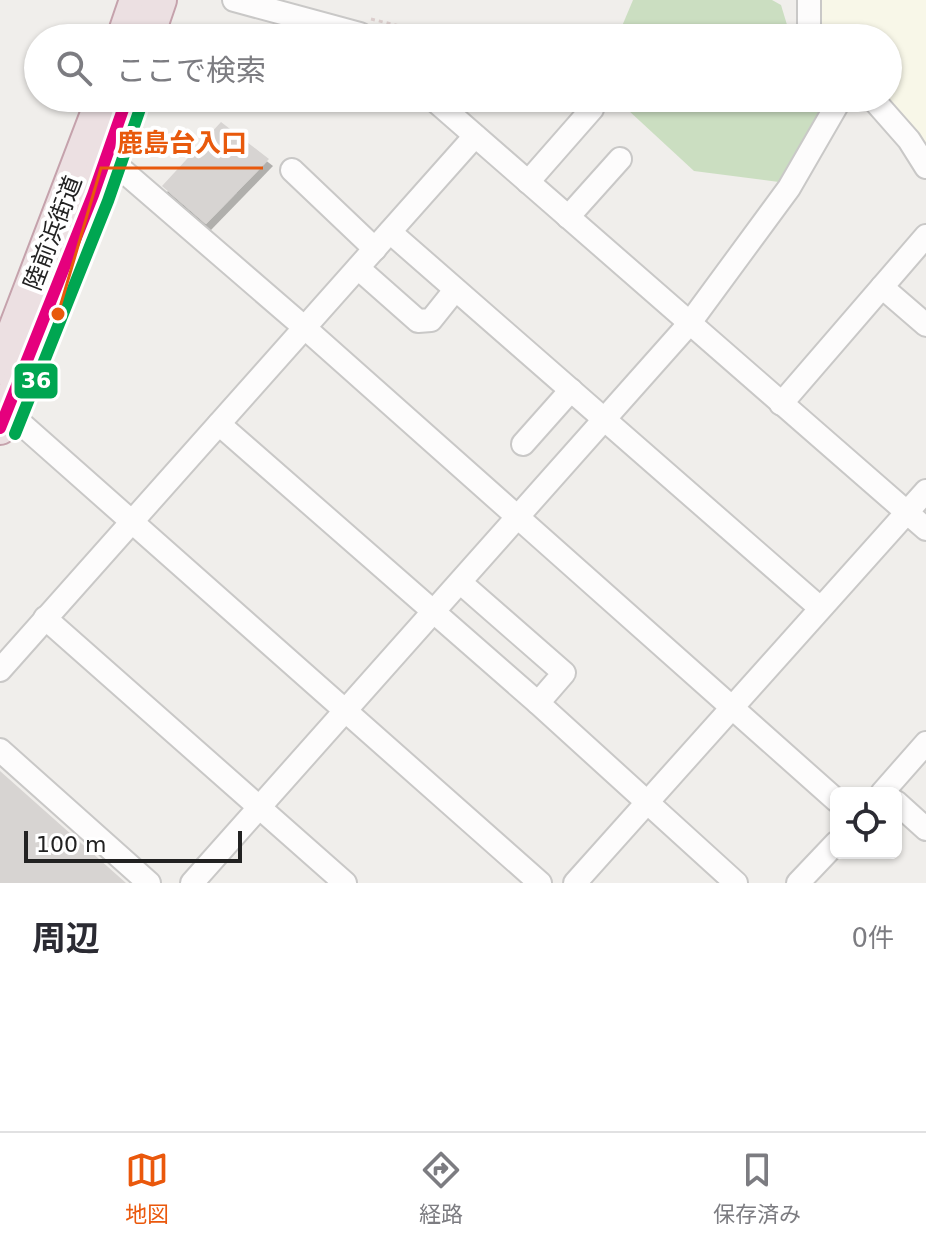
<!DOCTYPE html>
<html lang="ja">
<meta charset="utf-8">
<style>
:root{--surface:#fff;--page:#f2f2f3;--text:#2b2b33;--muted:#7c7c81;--line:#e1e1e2;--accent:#ea580c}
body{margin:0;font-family:"DejaVu Sans","Noto Sans JP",sans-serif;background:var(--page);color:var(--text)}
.controls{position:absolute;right:24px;bottom:24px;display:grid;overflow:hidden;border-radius:12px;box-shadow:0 2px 6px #0004}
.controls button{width:72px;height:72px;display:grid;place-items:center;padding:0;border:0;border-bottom:2px solid var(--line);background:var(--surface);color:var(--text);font:40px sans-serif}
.scale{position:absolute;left:24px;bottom:20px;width:218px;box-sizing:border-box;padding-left:8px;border:4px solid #222;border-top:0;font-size:22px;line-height:28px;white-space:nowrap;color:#222;-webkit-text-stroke:6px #fff;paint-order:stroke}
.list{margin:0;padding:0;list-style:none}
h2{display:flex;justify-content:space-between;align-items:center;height:104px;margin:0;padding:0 32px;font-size:34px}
h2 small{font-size:26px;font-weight:400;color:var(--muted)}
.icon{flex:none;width:44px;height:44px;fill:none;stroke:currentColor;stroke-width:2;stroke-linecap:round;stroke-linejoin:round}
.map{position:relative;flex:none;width:926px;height:883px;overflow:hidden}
.search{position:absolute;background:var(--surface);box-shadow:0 2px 6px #0004;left:24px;right:24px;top:24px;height:88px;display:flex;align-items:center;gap:20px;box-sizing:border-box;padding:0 28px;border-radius:44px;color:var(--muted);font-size:30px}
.sheet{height:248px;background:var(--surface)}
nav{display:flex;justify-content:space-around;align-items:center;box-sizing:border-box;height:112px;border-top:2px solid var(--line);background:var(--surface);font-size:22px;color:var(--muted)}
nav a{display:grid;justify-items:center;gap:4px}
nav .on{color:var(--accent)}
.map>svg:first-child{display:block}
.education{fill:#f8f7e8}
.forest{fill:#cbdec1}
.building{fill:#d7d4d2;filter:url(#shadow)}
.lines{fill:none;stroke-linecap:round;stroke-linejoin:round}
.minor-casing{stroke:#c9c8c7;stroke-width:26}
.highway-casing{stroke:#c5a2ac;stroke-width:36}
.path{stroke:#dccecd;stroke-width:3;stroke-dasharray:4 4;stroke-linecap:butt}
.minor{stroke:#fdfcfc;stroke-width:22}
.highway{stroke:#ece0e2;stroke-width:32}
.bus-1-casing{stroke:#fff;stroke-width:18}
.bus-2-casing{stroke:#fff;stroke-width:18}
.bus-1{stroke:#e5007d;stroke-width:12}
.bus-2{stroke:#00a651;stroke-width:12}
.labels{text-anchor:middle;stroke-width:8;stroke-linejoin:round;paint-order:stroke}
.street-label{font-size:24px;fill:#222;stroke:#fff}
.leader{fill:none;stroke:#e8590c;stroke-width:3}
.callout-dot{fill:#e8590c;stroke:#fff;stroke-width:3}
.callout-label{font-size:26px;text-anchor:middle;font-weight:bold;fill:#e8590c;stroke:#fff;stroke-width:8;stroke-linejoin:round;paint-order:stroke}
.line-badge{stroke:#fff;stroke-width:3}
.badge-label{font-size:22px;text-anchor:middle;font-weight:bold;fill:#fff}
</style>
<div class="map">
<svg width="926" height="883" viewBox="0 0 926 883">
<defs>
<filter id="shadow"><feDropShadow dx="4" dy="7" stdDeviation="0" flood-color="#0004"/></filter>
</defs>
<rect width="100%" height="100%" fill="#f0eeeb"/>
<!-- education -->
<path class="education" d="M820,0h106v152l-43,-54h5v-60h-68z"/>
<!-- forest -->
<g class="forest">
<path d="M633,0h139l9,5 10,33h-174z"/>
<path d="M615,98h225l-61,84 -85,-11z"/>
</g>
<!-- building -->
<g class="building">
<path d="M221,122l48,37 -63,65 -44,-38z"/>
<path d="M0,771l126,112h-126z"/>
</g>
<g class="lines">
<defs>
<g id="minor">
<path d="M234,0l126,34 5,4"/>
<path d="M809,38v-38"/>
<path d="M432,98l494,431"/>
<path d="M872,98l37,42 17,27"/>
<path d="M97,153l10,4 198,171 531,472"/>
<path d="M292,170l83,79"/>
<path d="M528,182l64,-73"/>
<path d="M568,217l52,-58"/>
<path d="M390,232l429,375"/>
<path d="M358,268l60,53 13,-1 24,-30"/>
<path d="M882,287l44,38"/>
<path d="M781,404l145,-168"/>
<path d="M0,405l540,478"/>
<path d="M219,424l319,279 198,180"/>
<path d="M523,444l48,-54"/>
<path d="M461,583l103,90 -26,30"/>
<path d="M45,618l300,265"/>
<path d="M0,670l475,-534"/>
<path d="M0,750l149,133"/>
<path d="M882,793l44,-50"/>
<path d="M896,802l30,27"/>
<path d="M192,883l497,-559 100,-136 52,-90"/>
<path d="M575,883l351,-392"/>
<path d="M798,883l38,-40"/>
</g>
<g id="highway">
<path d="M123,38l13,-38"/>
<path d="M147,38l13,-38"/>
<path d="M0,368l103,-270"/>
<path d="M0,428l93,-233 34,-97"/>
</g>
</defs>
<!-- minor casing -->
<use href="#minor" class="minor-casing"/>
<!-- highway casing -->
<use href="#highway" class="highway-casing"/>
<!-- path -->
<g class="path">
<path d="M371,19l78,19"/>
<path d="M689,98l42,10"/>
</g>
<!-- minor -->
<use href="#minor" class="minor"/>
<!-- highway -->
<use href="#highway" class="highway"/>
<defs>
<path id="bus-1" d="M0,428l93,-233 34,-97"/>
<path id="bus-2" d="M15,434l93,-233 34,-98"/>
</defs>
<!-- bus-1 casing -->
<use href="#bus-1" class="bus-1-casing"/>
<!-- bus-2 casing -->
<use href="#bus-2" class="bus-2-casing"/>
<!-- bus-1 -->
<use href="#bus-1" class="bus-1"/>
<!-- bus-2 -->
<use href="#bus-2" class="bus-2"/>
</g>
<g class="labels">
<!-- street labels -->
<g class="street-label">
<text transform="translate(53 233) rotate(-69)" y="8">陸前浜街道</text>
</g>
</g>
<!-- callouts -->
<path class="leader" d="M58 314L101 168H263"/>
<circle class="callout-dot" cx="58" cy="314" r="8"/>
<g class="callout-label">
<text x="182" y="152">鹿島台入口</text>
</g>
<rect class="line-badge" x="13" y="362" width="46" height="38" rx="8" fill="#00a651"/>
<g class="badge-label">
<text x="36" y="388">36</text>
</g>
</svg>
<div class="controls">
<button><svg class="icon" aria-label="locate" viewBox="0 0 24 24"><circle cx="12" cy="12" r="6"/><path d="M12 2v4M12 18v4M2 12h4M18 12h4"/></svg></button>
</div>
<div class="scale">100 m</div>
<div class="search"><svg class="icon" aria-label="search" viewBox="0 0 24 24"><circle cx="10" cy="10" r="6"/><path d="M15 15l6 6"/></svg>ここで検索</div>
</div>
<section class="sheet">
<h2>周辺<small>0件</small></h2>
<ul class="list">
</ul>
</section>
<nav>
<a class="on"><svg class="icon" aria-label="map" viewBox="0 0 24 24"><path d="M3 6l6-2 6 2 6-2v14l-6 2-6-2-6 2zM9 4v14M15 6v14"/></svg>地図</a>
<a><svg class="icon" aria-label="directions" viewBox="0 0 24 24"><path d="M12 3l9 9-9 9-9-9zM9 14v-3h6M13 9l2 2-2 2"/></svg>経路</a>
<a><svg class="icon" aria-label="saved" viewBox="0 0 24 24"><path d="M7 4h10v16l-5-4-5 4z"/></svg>保存済み</a>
</nav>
